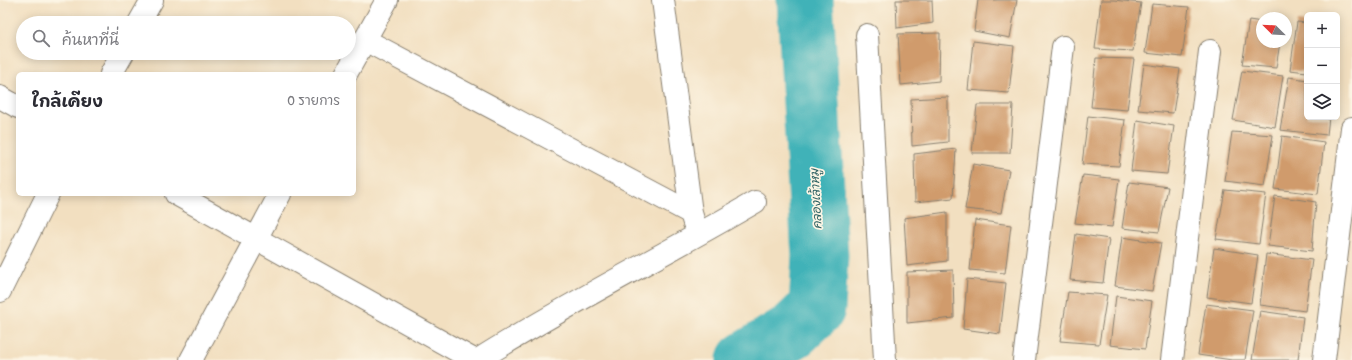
<!DOCTYPE html>
<html lang="th">
<meta charset="utf-8">
<style>
:root{--surface:#fff;--page:#f2f2f3;--text:#2b2b33;--muted:#7c7c81;--line:#e1e1e2}
body{margin:0;font-family:"Balsamiq Sans","Playpen Sans Thai",sans-serif;background:var(--page);color:var(--text)}
.controls{position:absolute;right:12px;top:12px;display:grid;overflow:hidden;border-radius:6px;box-shadow:0 2px 10px #0003}
.controls button{width:36px;height:36px;display:grid;place-items:center;padding:0;border:0;border-bottom:1px solid var(--line);background:var(--surface);color:var(--text);font:20px sans-serif}
.compass{position:absolute;left:1256px;top:12px;width:36px;height:36px;border-radius:50%;background:var(--surface);box-shadow:0 2px 10px #0003;rotate:294deg}
.list{margin:0;padding:0;list-style:none}
h2{display:flex;justify-content:space-between;align-items:center;height:52px;margin:0;padding:0 16px;font-size:17px}
h2 small{font-size:13px;font-weight:400;color:var(--muted)}
.icon{flex:none;width:22px;height:22px;fill:none;stroke:currentColor;stroke-width:2;stroke-linecap:round;stroke-linejoin:round}
.map{position:relative;flex:none;width:1352px;height:360px;overflow:hidden}
.search{position:absolute;background:var(--surface);box-shadow:0 2px 10px #0003;left:16px;top:16px;width:340px;height:44px;display:flex;align-items:center;gap:10px;box-sizing:border-box;padding:0 14px;border-radius:22px;color:var(--muted);font-size:15px}
.panel{position:absolute;background:var(--surface);box-shadow:0 2px 10px #0003;left:16px;top:72px;width:340px;height:124px;border-radius:6px}
.map>svg:first-child{display:block}
.lines{fill:none;stroke-linecap:round;stroke-linejoin:round}
.river{stroke:#41b2b8;stroke-width:57}
.building{fill:#d09b6c}
.street-casing{stroke:#877e6e;stroke-width:24}
.street{stroke:#fff;stroke-width:22}
.labels{text-anchor:middle;stroke-width:3.5;stroke-linejoin:round;paint-order:stroke}
.water-label{font-size:12px;font-style:italic;fill:#2d6062;stroke:#fcf5e5}
</style>
<div class="map">
<svg width="1352" height="360" viewBox="0 0 1352 360">
<rect width="100%" height="100%" fill="#fcf5e5"/>
<filter id="ink" filterUnits="userSpaceOnUse"><feTurbulence type="fractalNoise" baseFrequency=".025" numOctaves="2"/><feDisplacementMap in="SourceGraphic" scale="8" xChannelSelector="R" yChannelSelector="G"/><feConvolveMatrix kernelMatrix="1 2 1 2 8 2 1 2 1" color-interpolation-filters="sRGB"/></filter>
<filter id="wash" filterUnits="userSpaceOnUse"><feTurbulence type="fractalNoise" baseFrequency=".012" numOctaves="4" result="noise"/><feDisplacementMap in="SourceGraphic" scale="16" xChannelSelector="R" yChannelSelector="G"/><feGaussianBlur stdDeviation="0.9" result="paint"/><feColorMatrix in="noise" values="0 0 0 0 0 0 0 0 0 0 0 0 0 0 0 0 0 1.4 0 .05"/><feComposite in="paint" operator="in"/></filter>
<g filter="url(#wash)">
<rect width="100%" height="100%" fill="#f2dfc0"/>
<g class="lines">
<!-- river -->
<path class="river" d="M745,360l49,-30 23,-22 3,-52 -15,-256"/>
</g>
<g id="blocks">
<!-- building -->
<g class="building">
<path d="M896,0h36l1,23 -36,5z"/>
<path d="M978,0h39l-7,38 -36,-7z"/>
<path d="M1101,0h13l27,3 -8,48 -38,-2z"/>
<path d="M1152,4l37,3 -7,50 -37,-4z"/>
<path d="M1249,20l13,2v20h18l-4,26 -34,-3z"/>
<path d="M1297,22l10,1v49l-17,-2z"/>
<path d="M940,33l-1,48 -38,4 -3,-51z"/>
<path d="M973,41l41,5 -5,47 -41,-3z"/>
<path d="M1096,58l38,1 -7,51 -36,-3z"/>
<path d="M1144,64l36,5 -7,44 -35,-3z"/>
<path d="M1242,71l41,5 -8,51 -42,-7z"/>
<path d="M1289,77l18,3v37h22l-2,18 -47,-5z"/>
<path d="M948,97v45l-36,4 -1,-47z"/>
<path d="M977,105h36l-3,48h-38z"/>
<path d="M1088,116l37,4 -6,46 -37,-2z"/>
<path d="M1137,120l37,6 -7,48 -36,-3z"/>
<path d="M1232,132l41,3 -8,51 -40,-5z"/>
<path d="M1282,136l42,6 -6,52 -43,-5z"/>
<path d="M956,149l-3,49 -38,4 -1,-48z"/>
<path d="M973,164l36,6 -8,43 -36,-4z"/>
<path d="M1083,175l36,4 -7,48 -37,-4z"/>
<path d="M1129,182l39,5 -9,45 -37,-4z"/>
<path d="M1225,190l41,4 -7,50 -43,-5z"/>
<path d="M1275,196l41,6 -4,49 -44,-5z"/>
<path d="M947,212v49l-40,5 -3,-48z"/>
<path d="M975,220l36,5 -6,48 -35,-3z"/>
<path d="M1076,234l33,5 -6,44 -33,-3z"/>
<path d="M1122,237l39,6 -9,48 -37,-5z"/>
<path d="M1214,248l44,7 -7,48 -44,-6z"/>
<path d="M1266,254l46,6 -7,51 -45,-6z"/>
<path d="M953,270l1,48 -47,5v-51z"/>
<path d="M967,279l39,4 -6,51 -37,-5z"/>
<path d="M1068,292l39,3 -8,49 -39,-3z"/>
<path d="M1116,296l36,5 -7,48 -35,-4z"/>
<path d="M1206,304l47,6 -8,50h-13l-34,-5z"/>
<path d="M1260,311l43,6 -5,43h-46z"/>
</g>
</g>
</g>
<g filter="url(#ink)">
<use href="#blocks" fill-opacity="0" stroke="#877e6e" stroke-width="1"/>
<g class="lines">
<defs>
<g id="street">
<path d="M663,0l28,213 3,10"/>
<path d="M139,23l13,-23"/>
<path d="M867,35l18,325"/>
<path d="M365,40l326,173"/>
<path d="M111,74l12,-21"/>
<path d="M346,74l41,-74"/>
<path d="M0,97l18,10"/>
<path d="M176,194l298,166"/>
<path d="M0,291l48,-97"/>
<path d="M191,360l89,-166"/>
<path d="M478,360c90,-57 185,-104 277,-158"/>
<path d="M1024,360l39,-313"/>
<path d="M1172,360l38,-309"/>
<path d="M1324,360l28,-232"/>
</g>
</defs>
<!-- street casing -->
<use href="#street" class="street-casing"/>
<!-- street -->
<use href="#street" class="street"/>
</g>
</g>
<g class="labels">
<!-- water labels -->
<g class="water-label">
<text transform="translate(816 199) rotate(-93)" y="4">คลองเล้าหมู</text>
</g>
</g>
</svg>
<div class="controls">
<button>+</button>
<button>−</button>
<button><svg class="icon" aria-label="layers" viewBox="0 0 24 24"><path d="M12 4l9 5-9 5-9-5zM3 14l9 5 9-5"/></svg></button>
</div>
<svg class="compass" viewBox="-18 -18 36 36"><path d="M0-13l5 13h-10z" fill="#e53935"/><path d="M0 13l5-13h-10z" fill="#7c7c81"/></svg>
<div class="search"><svg class="icon" aria-label="search" viewBox="0 0 24 24"><circle cx="10" cy="10" r="6"/><path d="M15 15l6 6"/></svg>ค้นหาที่นี่</div>
<section class="panel">
<h2>ใกล้เคียง<small>0 รายการ</small></h2>
<ul class="list">
</ul>
</section>
</div>
